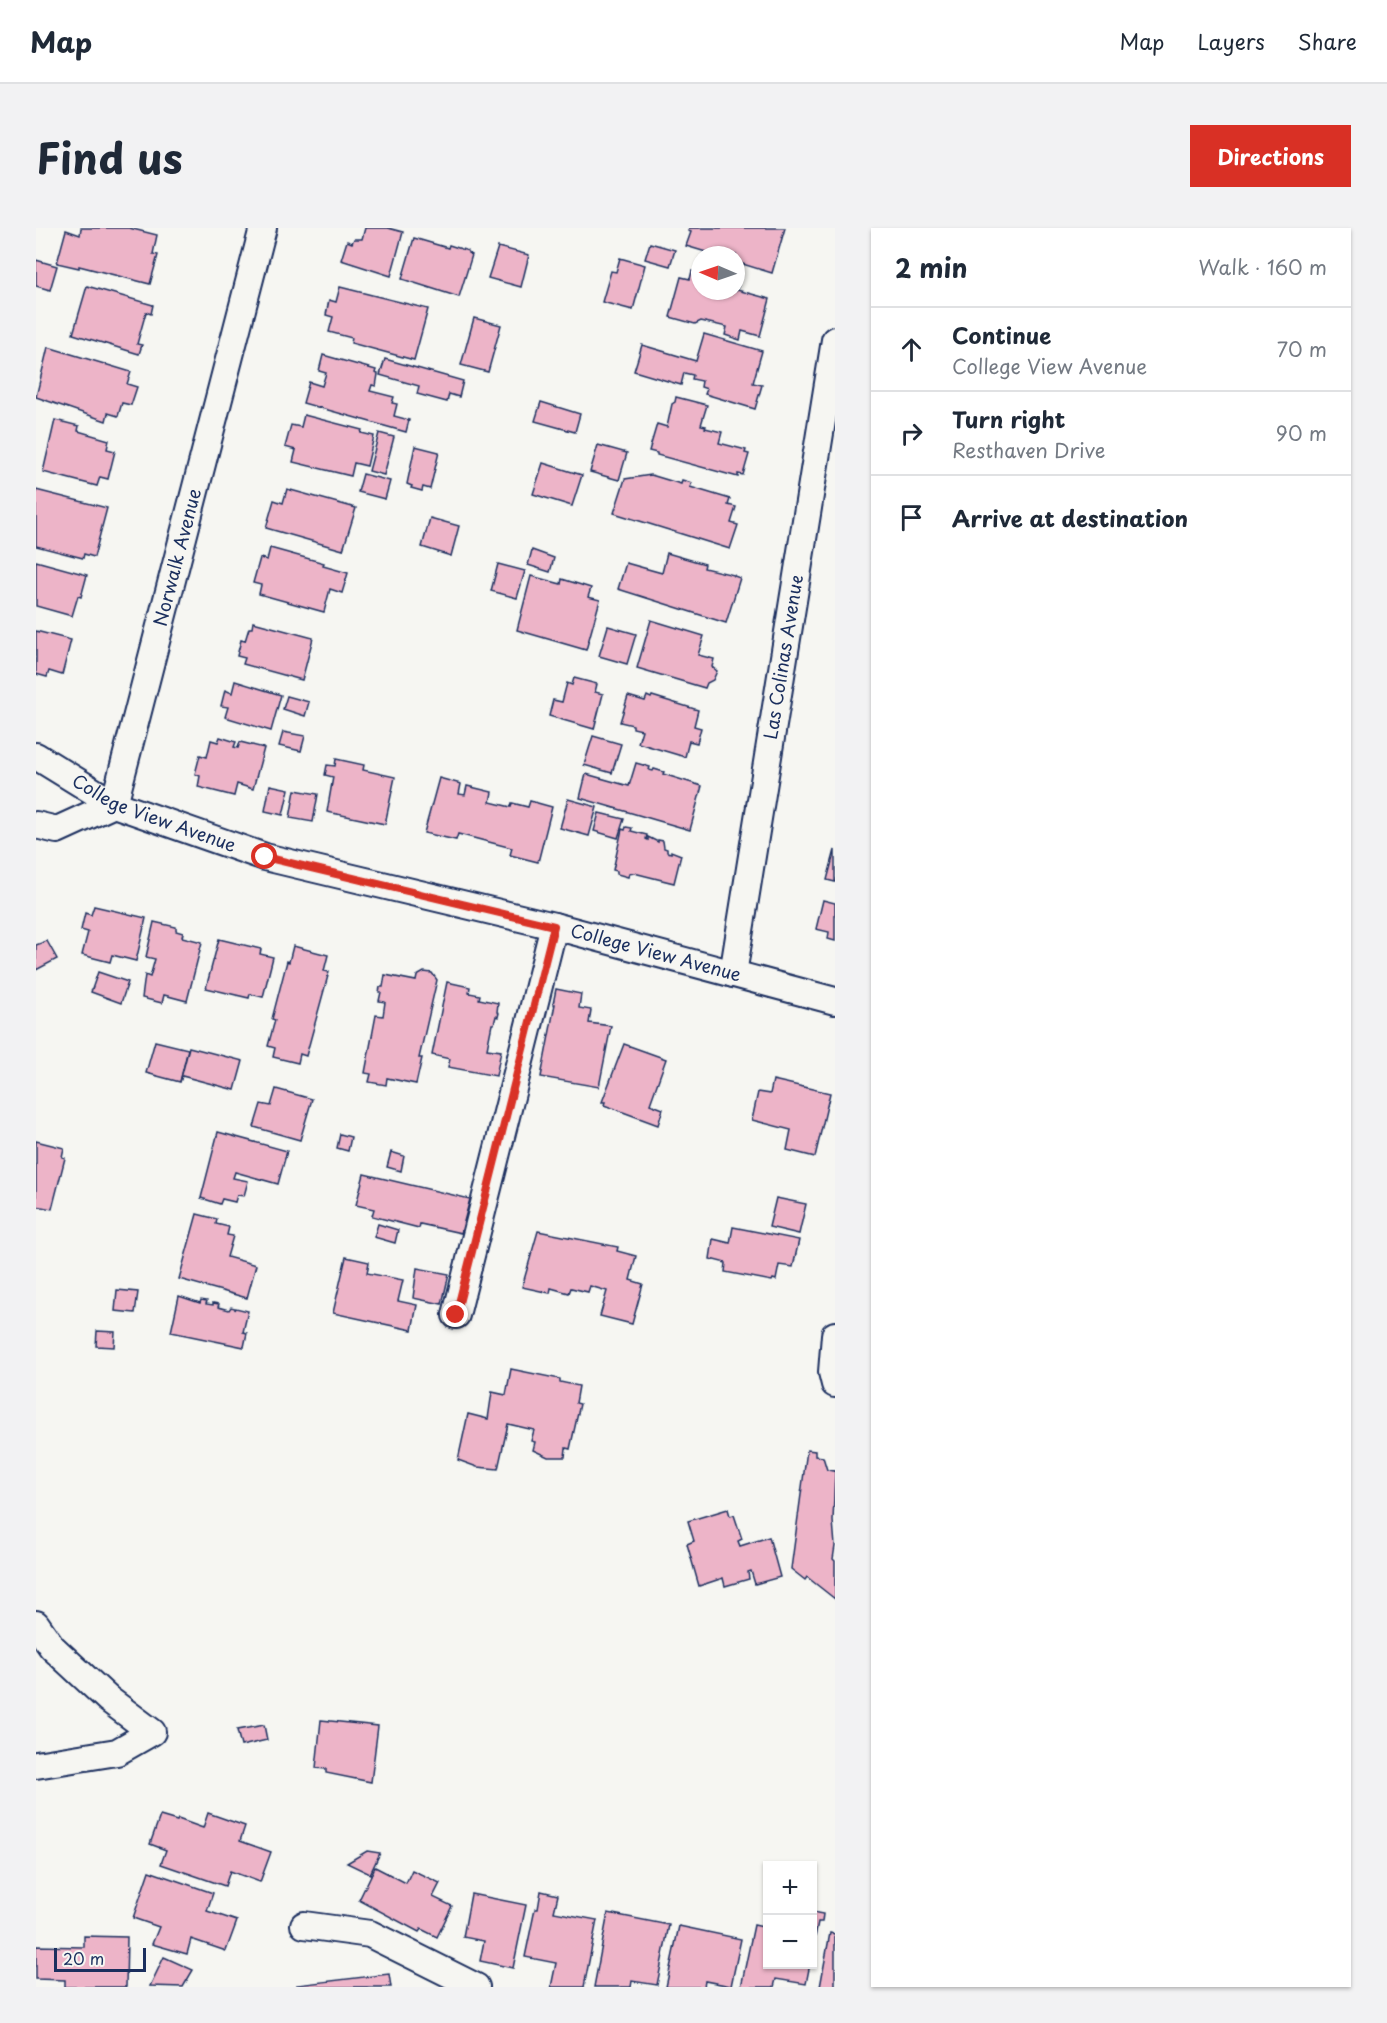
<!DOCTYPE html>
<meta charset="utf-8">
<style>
:root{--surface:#fff;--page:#f2f2f3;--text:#1f2937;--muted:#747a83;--line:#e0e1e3;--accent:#d93025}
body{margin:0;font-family:"Playpen Sans",sans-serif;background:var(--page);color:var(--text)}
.controls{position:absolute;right:18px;bottom:18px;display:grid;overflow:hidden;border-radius:0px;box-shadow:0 2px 4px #0004}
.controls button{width:54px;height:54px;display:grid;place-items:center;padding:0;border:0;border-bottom:2px solid var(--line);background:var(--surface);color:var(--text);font:30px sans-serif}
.compass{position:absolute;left:655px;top:18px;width:54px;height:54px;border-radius:50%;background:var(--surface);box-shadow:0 2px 4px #0004;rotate:272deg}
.scale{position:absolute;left:18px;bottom:15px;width:92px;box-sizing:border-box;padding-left:6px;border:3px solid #1b2f5e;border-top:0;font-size:16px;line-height:21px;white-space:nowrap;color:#1b2f5e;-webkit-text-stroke:4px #f6f6f2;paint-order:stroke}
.stop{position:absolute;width:18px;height:18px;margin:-14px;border:4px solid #d93025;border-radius:50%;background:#fff}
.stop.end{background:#d93025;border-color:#fff;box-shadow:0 2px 6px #0008}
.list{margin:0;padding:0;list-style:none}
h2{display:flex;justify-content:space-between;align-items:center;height:78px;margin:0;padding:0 24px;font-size:26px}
h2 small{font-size:20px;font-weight:400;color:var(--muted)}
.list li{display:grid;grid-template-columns:39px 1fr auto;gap:18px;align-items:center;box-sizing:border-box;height:84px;padding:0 24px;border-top:2px solid var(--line)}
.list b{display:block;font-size:22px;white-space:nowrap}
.list p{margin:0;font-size:20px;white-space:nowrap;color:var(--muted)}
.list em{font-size:20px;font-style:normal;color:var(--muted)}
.icon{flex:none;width:33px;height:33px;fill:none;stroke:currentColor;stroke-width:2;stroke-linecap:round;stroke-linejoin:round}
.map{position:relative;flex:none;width:799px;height:1759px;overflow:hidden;border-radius:0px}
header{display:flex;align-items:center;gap:36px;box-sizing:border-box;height:84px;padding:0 30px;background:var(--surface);border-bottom:2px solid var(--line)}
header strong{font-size:28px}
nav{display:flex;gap:33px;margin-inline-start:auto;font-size:21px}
.intro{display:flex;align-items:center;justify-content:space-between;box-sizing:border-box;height:144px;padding:0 36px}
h1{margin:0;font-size:42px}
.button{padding:15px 27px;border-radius:0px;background:var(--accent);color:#fff;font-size:21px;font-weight:700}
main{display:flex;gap:36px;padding:0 36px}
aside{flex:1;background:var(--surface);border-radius:0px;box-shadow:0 2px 4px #0004}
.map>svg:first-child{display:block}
.building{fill:#edb4c8;stroke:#1b2f5e;stroke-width:1.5}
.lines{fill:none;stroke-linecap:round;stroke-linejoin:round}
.minor-casing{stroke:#1b2f5e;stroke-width:30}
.minor{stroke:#f6f6f2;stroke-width:26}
.route{stroke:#d93025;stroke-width:8}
.labels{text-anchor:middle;stroke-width:4.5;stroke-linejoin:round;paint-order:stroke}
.street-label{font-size:18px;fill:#1b2f5e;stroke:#f6f6f2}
</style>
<header>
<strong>Map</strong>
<nav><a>Map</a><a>Layers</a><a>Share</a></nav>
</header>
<div class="intro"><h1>Find us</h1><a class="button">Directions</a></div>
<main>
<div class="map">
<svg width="799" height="1759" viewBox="0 0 799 1759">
<rect width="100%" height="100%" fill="#f6f6f2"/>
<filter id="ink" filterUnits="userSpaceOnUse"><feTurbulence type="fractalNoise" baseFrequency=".0167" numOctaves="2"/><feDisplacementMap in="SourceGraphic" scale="12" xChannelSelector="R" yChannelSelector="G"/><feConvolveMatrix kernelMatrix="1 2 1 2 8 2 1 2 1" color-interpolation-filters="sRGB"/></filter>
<g filter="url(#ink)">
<!-- building -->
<g class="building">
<path d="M45,0h48l28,7 -4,19 5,1 -8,29 -71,-18v2l-22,-5 9,-33 14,5z"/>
<path d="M329,0h23l15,4 -12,44 -50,-16 6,-19 5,2 2,-4h8z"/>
<path d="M653,0h96l-13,45 -36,-11v-7h-20l-30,-9 5,-14 -3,-1z"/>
<path d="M378,10l34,10 1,-3 19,6v2l4,2 -13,42 -57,-18z"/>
<path d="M614,15l25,7 -5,16 -25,-7z"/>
<path d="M462,19l31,8 -8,32 -33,-9z"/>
<path d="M584,30l25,7 -12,45 -31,-8 9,-31 5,1z"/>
<path d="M0,32l21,6 -7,24 -14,-4z"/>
<path d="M656,43l8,2v18h36v-8l3,1 -2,6 33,9 -10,37 -18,-5 -2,9 -15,-5 2,-8 -26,-6 -6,3 -25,-7 11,-40 9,2z"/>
<path d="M51,58l66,19 -2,9 -5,-2 -9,32 5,1 -3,9 -66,-20z"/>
<path d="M304,59l88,22 -14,51 -63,-17 1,-5 -23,-6 4,-15 -7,-2 3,-15 7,2z"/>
<path d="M438,90l27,7 -13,47 -27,-7z"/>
<path d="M668,106l58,17 -9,32 9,2 -7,24 -50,-15 2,-5 -6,-2 1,-6 -10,-2 1,-4 -9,-2 -3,12 -47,-14 8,-26 54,16z"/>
<path d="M12,119l83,25 -4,12 10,3 -6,18 -9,-2 -4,13 -10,-3 -2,8 -70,-24z"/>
<path d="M287,127l53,15 -1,3 3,1 -2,12 -4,-1 -2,6 24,6 -2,6 5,1 -3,12 15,4 -3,12 -103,-29 6,-21 13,4 4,-13 -7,-2z"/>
<path d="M349,131l78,22 -4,16 -10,-3 -2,8 -30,-8 2,-8 -39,-11z"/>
<path d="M640,169l31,8 -6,20 5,1 -1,2 17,4 -3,11 27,7 -1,3 4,1 -6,21 -5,-1v3l-81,-22v-2l-8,-2 8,-27 10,3 5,-23 3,-2z"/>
<path d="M505,174l39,12 -5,18 -40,-11z"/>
<path d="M268,187l58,15 -1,3 13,3 -7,30 -13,-3 -3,13 -58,-14 3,-12 -11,-3 6,-22 10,2z"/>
<path d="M19,192l24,6 -1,5 31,9 -2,9 8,2 -7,28 -8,-2 -3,9 -54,-14z"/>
<path d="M343,205l15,4 -10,38 -15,-4z"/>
<path d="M562,217l29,8 -8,27 -29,-8z"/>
<path d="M379,218l24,6 -9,37 -7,-2 -1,4 -11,-3 1,-2 -5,-2z"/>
<path d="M507,235l39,12 -10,31 -39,-12z"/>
<path d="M327,246l27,7 -5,18 -27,-7z"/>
<path d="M615,247l30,9 1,-4 10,3 -2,4 40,12 -2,6 8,2 -5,16 7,2 -8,24 -116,-36 11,-34z"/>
<path d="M251,261l69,19 -13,42 -77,-22 8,-28 9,3z"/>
<path d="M0,262l71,18 -13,49 -10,-3 -1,4 -47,-12z"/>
<path d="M394,290l29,8 -8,30 -29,-9z"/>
<path d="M234,320l54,15 -1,3 25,7 -6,20 -12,-4 -6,23 -65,-18 2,-9 -8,-2 7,-25 7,2z"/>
<path d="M496,322l22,8 -4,14 -22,-7z"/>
<path d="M631,325l38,11 -1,4 30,7v1l6,2 -14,45 -108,-34 8,-26 36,10z"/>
<path d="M0,333l51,14 -6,22 -3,-1 -6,20 -36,-10z"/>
<path d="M462,336l27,7 -8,27 -26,-7z"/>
<path d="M495,348l30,8 1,-5 29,9 -3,9 12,3 -14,50 -69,-20z"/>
<path d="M615,392l53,16 -6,19 16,4 -2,8 5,4 -4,9 -6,3 -2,5 -68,-20z"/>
<path d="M217,394l60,16 -11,42 -59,-16 2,-6 -8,-2 4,-16 4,1 4,-13h3z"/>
<path d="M572,398l28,8 -9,30 -28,-8z"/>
<path d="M0,403l35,9 -9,35 -13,-4 -2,6 -11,-3z"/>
<path d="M538,450l23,6 -2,8 8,2 -9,35 -45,-13 4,-16 9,2 5,-19 5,2z"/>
<path d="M199,453l46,14 -10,36 -46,-14 3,-10 -7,-1 4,-16 7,3z"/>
<path d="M251,468l22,6 -4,14 -22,-7z"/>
<path d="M592,468l17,5 2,-5 4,2 1,-2 46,14 -4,16 7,2 -4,15 -8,-2 -4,16 -47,-14 4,-13 -9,-2v-3l-13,-3z"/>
<path d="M247,504l22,4 -4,15 -22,-5z"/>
<path d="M557,508l28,8 -9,29 -28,-8z"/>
<path d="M184,509l16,5 -2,5 4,1 2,-6 24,6 -11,41 -16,-5 -3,12 -36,-9 2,-11 -5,-2 5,-19 7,2 4,-17 7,2z"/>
<path d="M300,531l28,6 -1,5 32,7 -10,47 -58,-12 6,-35 -8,-2 2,-10 8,1z"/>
<path d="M600,535l14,4 -1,3 4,1 1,-2 10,3 -1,2 39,12 -12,44 -110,-32 6,-24 43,12z"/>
<path d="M403,550l22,6 -2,10 6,1 2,-9 25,6 -2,10 21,5 1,-4 16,4 2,-6 22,6 -14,55 -28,-7 2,-7 -54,-14 -2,6 -32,-7z"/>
<path d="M234,557l19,4 -6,26 -18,-4z"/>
<path d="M259,562l23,4 -5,28 -23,-4z"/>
<path d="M532,571l29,8 -8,29 -29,-8z"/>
<path d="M563,585l25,6 -6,19 -24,-7z"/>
<path d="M590,599l6,1 -1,3 16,4 -1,4 2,1v-3l10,5v-2l5,1 1,7 3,1v3l4,1v-2l10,4 -7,28 -40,-10 -5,1 -1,3 -11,-3v-3l-4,-1 9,-41 3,1z"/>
<path d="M799,622v32l-8,-2z"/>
<path d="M787,672l12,3v38l-7,-2 1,-7 -13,-3z"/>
<path d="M58,678l52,12 -10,43 -24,-6 -2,7 -28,-7 6,-23 -7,-2 4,-17 6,2z"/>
<path d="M118,694l22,5v4l7,2 -1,4 20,5 -15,59 -23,-6 -2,8 -20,-5 3,-23 5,2 5,-18 -9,-2z"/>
<path d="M183,711l42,10 -1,5 13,3 -10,40 -13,-3 -1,4 -43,-10z"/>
<path d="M11,713l10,18 -21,11v-25z"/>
<path d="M257,718l35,9 -4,16 5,1 -23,84 -6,-2 -2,9 -25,-6 2,-9 -7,-2 7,-26 -3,-1 15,-58 2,1z"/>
<path d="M62,744l30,10 -7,21 -30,-11z"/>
<path d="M388,744l8,1 5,7 -18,78h3l-6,26 -29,-6 -1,7 -17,-3 2,-8 -6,-1 11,-58 7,1 2,-14 -6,-1 2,-9h-2l1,-5h3l2,-12 31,6 1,-5z"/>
<path d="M411,754l23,5 -1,6 11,2 -1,4 19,4 -1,9 2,1 -1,4 -2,-1 -2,8h-2l-5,25 14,2 -5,25 -48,-9 2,-8 -18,-4z"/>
<path d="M520,761l25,5 -2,14 12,2 -2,13 22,3 -12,61 -58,-10 14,-73h-2z"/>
<path d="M119,813l33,8 -8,33 -34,-9z"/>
<path d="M588,816l42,15 -16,45 13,5 -5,16 -54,-20 1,-3h-3z"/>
<path d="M153,819l54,14 -8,29 -53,-14 -2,6z"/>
<path d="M737,852l57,13 -15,64 -28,-7 4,-20 -39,-10 6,-28 12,2z"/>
<path d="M240,861l36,10 -12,41 -46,-13 7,-23 10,2z"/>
<path d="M182,904l69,19 -9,33 -43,-12 -2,6 15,3 -4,15 -7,-1 -2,7 -13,-3 -2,5 -19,-6z"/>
<path d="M304,906l11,3 -3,14 -11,-3z"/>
<path d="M0,913l28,7 -2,9 3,1 -13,51 -16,-3z"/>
<path d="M355,924l13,4 -3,15 -14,-4z"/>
<path d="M328,946l106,25 -9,34 -41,-9 -1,4 -47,-12 2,-7 -18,-4z"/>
<path d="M740,970l30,6 -7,30 -30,-7z"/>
<path d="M161,986l20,5 -1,5 13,3 -2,8 6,1 -6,21 29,8 -9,33 -68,-19z"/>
<path d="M342,996l20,6 -3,13 -21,-6z"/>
<path d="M697,999l66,13 -6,27 -14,-2 -3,15 -3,-1 -1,2 -47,-9 1,-9 -16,-4 3,-20 17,4z"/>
<path d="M502,1003l80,16 -1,4 19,5 -6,24 13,4 -11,40 -32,-8 7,-25 -17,-5 -2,6 -17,-4 -2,5 -18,-5 -1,5 -28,-6z"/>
<path d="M310,1029l23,5 -2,11 36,7 -5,21 19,4 -5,25 -79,-17z"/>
<path d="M381,1040l32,6 -7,30 -29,-6z"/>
<path d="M81,1062l21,2 -3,21 -20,-2z"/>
<path d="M143,1068l21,7 1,-3 6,1 -1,3 7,1v-2l6,1 -1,3 11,3 2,-3 4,1v2l1,-2 12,3 -5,21 4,1 -3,14 -73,-15z"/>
<path d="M61,1103l18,1 -1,15 -18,-1z"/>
<path d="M475,1141l49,10v3l19,4 -3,17 4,1 -10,45 -4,-1 -1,9h-17l-15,-7 2,-8 -4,-1 3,-11 -26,-6 -10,45 -21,-2 -19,-7 10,-46 20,5 4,-27 14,3z"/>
<path d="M771,1222l8,1v5l8,1 4,13 8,1 -2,50 2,25 -2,13 2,2v38l-28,-22 -2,3 -14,-11z"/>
<path d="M692,1281l2,7 4,-1 8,24 -4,2 2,5 29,-9 11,40 -25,7 -4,-13 -3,1 1,7 -24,7 -2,-8 -24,8 -12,-42 7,-3 -6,-20z"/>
<path d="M285,1492l57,6 -7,56 -45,-9v-4l-10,-1z"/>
<path d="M228,1497l3,15 -26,6 -4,-16z"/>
<path d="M172,1585l37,13 -5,15 31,11 -11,30 -30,-11 -5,15 -64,-22 5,-14 -16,-6 10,-28 17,5 1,-2 25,9z"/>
<path d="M331,1623l13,2 -10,21 -23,-11z"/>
<path d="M339,1639l31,16 6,-13 28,13 -7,14 19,9 -15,31 -16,-8 -2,3 -60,-32z"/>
<path d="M113,1643l64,22 -6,18 30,10 -11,30 -35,-12 -4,15 -35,-10 7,-17 -26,-9z"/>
<path d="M505,1663l17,4 -4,17 43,8 -13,67h-33l5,-24 -31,-6 10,-48h3z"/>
<path d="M435,1666l55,11 -13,63 -33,-7 4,-20 -21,-4z"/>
<path d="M776,1684l11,2 -1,8h-4l-6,30z"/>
<path d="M572,1685l61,12 -12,60 -25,-4 -1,6h-37z"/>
<path d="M718,1697l14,3v36h42l-4,20 -30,-5 -2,8h-33z"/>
<path d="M643,1698l62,13 -10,47 -26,-5 -1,6h-38z"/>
<path d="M794,1705l5,1v53h-15z"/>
<path d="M48,1708l43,1 -1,50h-61v-7l-29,-1v-33l48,1z"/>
<path d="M128,1729l29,13 -10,17 -33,-1z"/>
<path d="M353,1746l2,13h-93l-1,-2z"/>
</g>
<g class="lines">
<defs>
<g id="minor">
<path id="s1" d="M0,528l78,48 151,53 289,69 281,75"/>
<path id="s2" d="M0,597l21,5 57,-26 149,-576"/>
<path id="s3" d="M697,746l102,-634"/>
<path d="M420,1087l98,-389"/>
<path d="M799,1107l-3,37 3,12"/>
<path d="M0,1396l16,23 56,52 44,33 -35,20 -81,13"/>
<path d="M268,1697l66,9 106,53"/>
</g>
</defs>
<!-- minor casing -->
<use href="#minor" class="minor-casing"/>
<!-- minor -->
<use href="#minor" class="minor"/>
</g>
</g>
<g class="lines" filter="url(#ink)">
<!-- route -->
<path class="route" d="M229,629l289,69 -98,389"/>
</g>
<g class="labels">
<!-- street labels -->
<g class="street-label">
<text dy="6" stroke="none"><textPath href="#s2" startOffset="339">Norwalk Avenue</textPath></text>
<text dy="6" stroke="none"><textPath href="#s3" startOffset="321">Las Colinas Avenue</textPath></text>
<text dy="6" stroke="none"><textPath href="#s1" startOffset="132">College View Avenue</textPath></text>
<text dy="6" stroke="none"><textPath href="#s1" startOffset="654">College View Avenue</textPath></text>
</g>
</g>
</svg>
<div class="controls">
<button>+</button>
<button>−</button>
</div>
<svg class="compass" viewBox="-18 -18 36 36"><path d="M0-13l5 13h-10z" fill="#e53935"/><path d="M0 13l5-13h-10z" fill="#747a83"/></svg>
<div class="scale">20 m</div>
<div class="stop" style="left:229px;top:629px"></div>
<div class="stop end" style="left:420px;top:1087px"></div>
</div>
<aside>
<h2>2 min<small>Walk · 160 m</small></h2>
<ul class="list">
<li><svg class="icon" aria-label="ahead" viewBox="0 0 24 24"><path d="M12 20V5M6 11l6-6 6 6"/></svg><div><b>Continue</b><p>College View Avenue</p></div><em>70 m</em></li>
<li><svg class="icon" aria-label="right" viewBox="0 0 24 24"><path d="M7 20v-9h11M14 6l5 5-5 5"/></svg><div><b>Turn right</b><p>Resthaven Drive</p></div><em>90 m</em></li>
<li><svg class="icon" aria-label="arrive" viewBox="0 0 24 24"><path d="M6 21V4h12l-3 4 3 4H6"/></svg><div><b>Arrive at destination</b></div></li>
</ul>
</aside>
</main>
